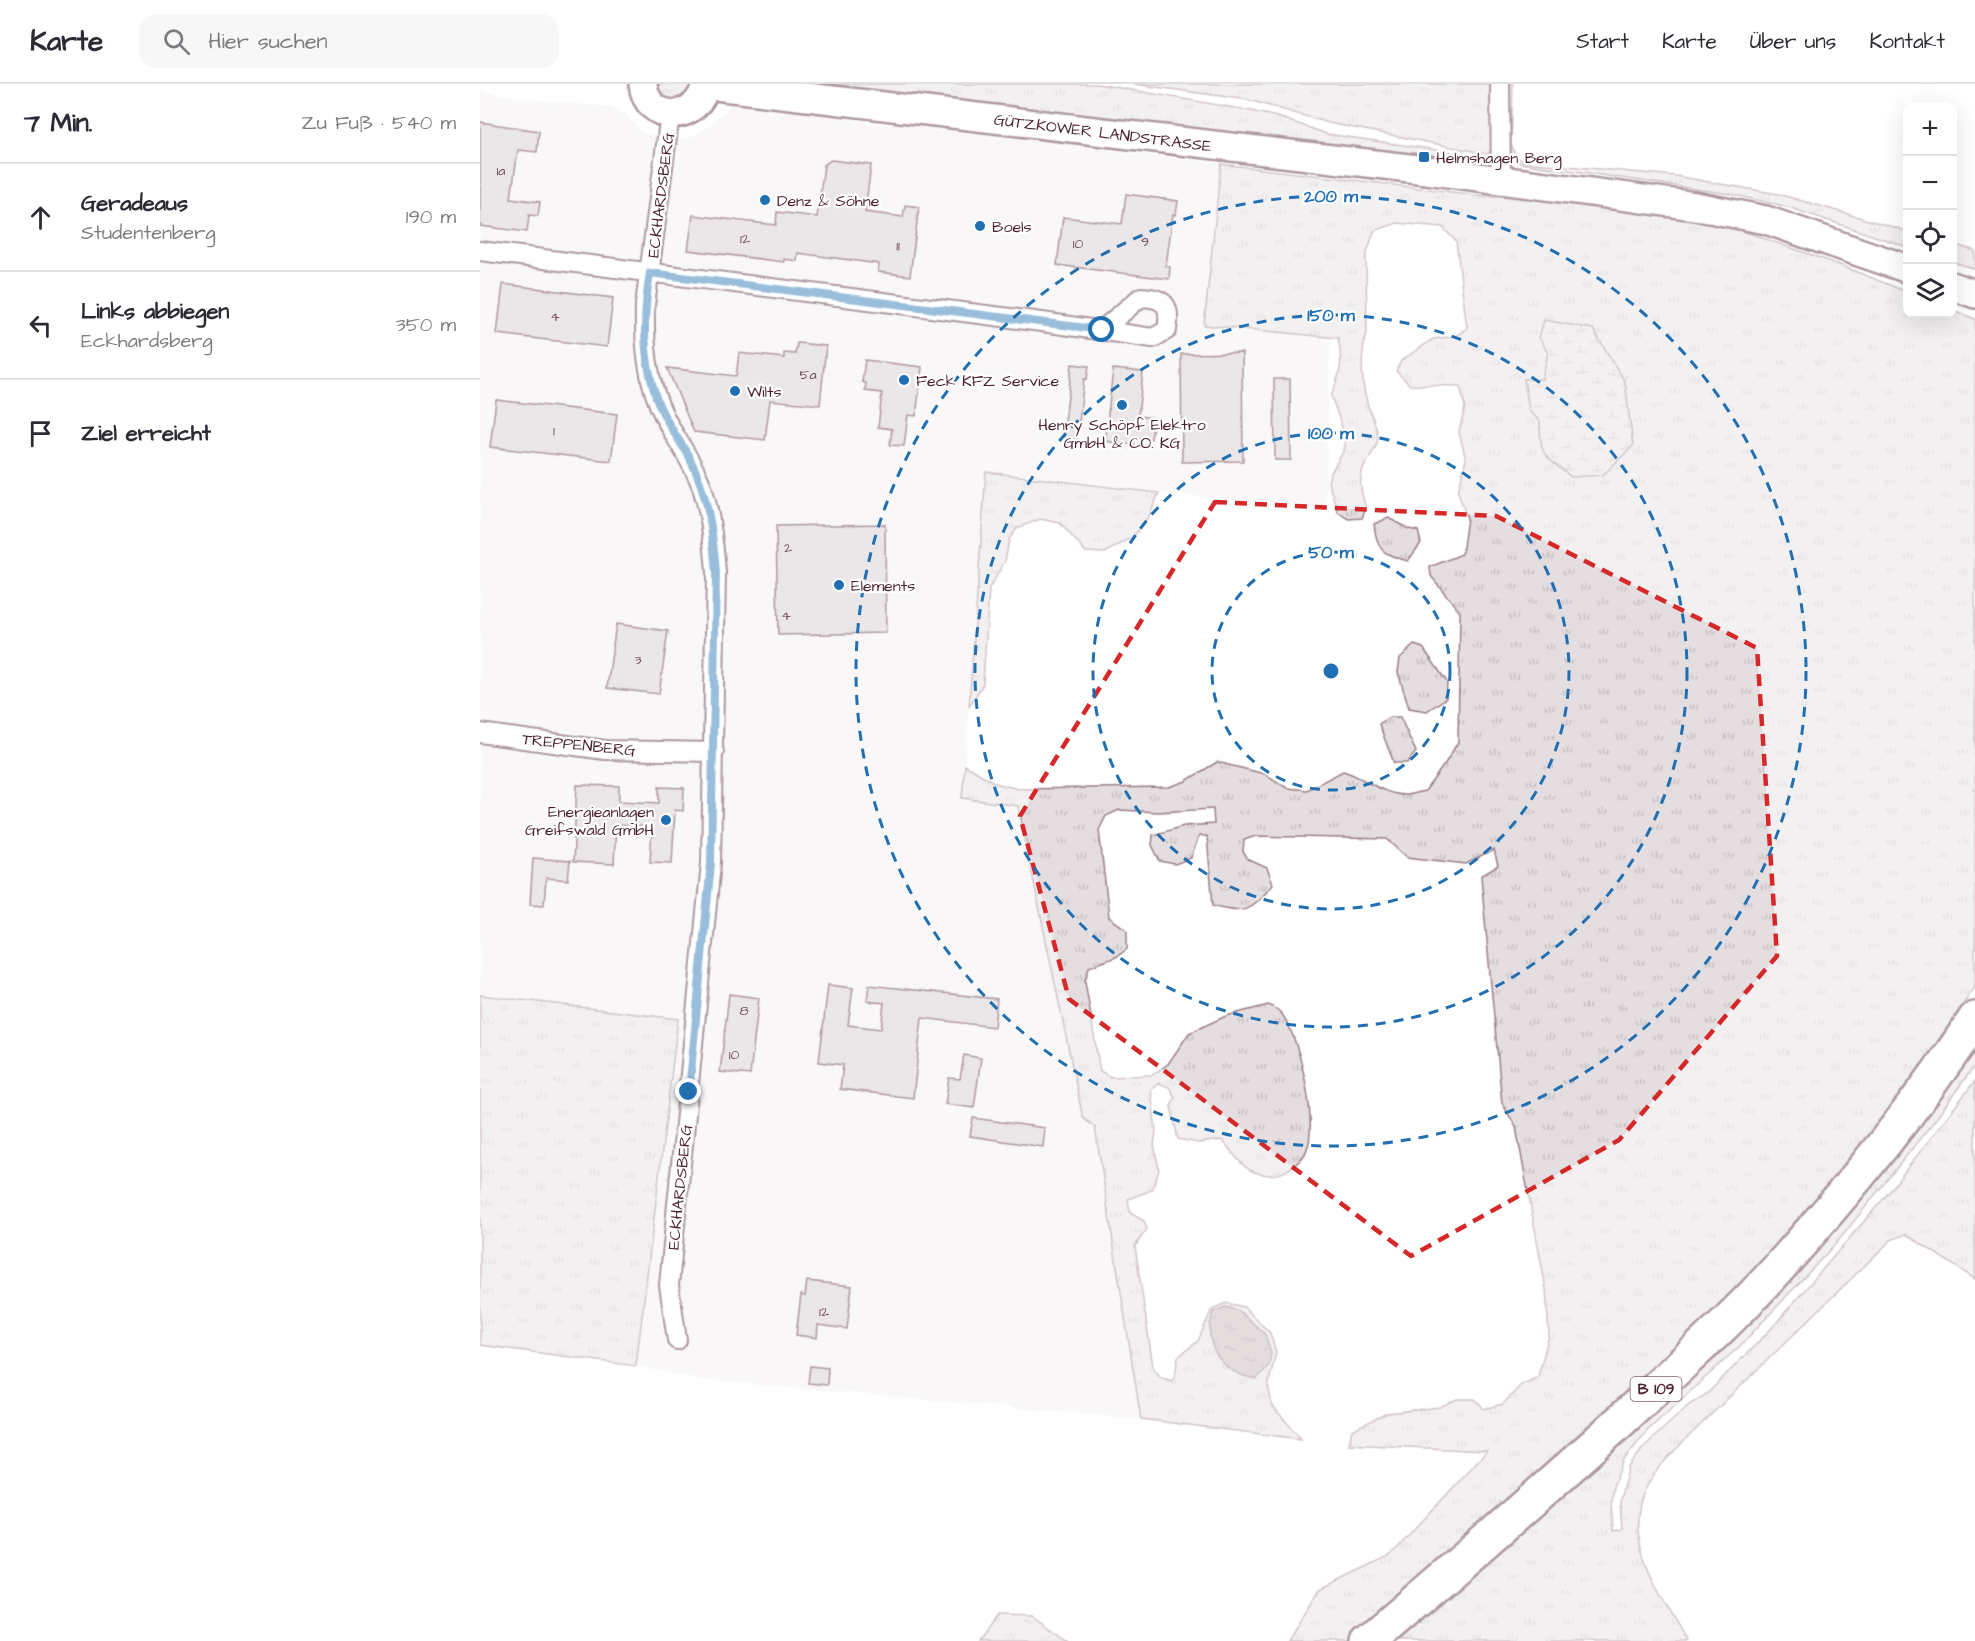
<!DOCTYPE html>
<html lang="de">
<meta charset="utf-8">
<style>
:root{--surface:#fff;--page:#f7f7f7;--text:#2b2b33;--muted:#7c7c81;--line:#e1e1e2}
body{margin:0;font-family:"Architects Daughter",sans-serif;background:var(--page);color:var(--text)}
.controls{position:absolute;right:18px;top:18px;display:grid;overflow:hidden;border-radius:12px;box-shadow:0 6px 24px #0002}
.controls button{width:54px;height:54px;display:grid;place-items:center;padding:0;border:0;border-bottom:2px solid var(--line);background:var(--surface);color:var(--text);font:30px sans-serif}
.stop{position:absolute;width:18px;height:18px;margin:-14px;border:4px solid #1f6fb2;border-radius:50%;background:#fff}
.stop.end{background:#1f6fb2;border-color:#fff;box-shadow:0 2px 6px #0008}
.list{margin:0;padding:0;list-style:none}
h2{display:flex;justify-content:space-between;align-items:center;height:78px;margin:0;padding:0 24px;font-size:26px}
h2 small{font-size:20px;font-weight:400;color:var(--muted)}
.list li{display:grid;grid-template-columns:39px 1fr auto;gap:18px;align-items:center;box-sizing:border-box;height:108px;padding:0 24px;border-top:2px solid var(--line)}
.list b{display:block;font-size:22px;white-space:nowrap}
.list p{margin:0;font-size:20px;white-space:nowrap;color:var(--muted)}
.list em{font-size:20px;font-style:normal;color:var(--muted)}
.icon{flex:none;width:33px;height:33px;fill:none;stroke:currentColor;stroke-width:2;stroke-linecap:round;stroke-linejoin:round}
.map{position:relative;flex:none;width:1495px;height:1557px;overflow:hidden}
header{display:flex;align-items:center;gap:36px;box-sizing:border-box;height:84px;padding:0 30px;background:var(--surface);border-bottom:2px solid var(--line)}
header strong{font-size:28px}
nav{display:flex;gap:33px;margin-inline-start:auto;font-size:21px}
.search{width:420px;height:54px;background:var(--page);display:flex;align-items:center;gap:15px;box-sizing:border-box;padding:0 21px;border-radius:18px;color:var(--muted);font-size:22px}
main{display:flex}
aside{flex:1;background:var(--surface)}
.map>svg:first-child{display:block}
.built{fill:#f2eeef}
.grass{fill:url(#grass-tufts);stroke:#987e86;stroke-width:1.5}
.wetland{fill:url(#wetland-marsh);stroke:#987e86;stroke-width:1.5}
.water{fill:url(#water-ripples);stroke:#91787e;stroke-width:1.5}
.building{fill:#d2c7cb;stroke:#4a1f2b;stroke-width:1.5}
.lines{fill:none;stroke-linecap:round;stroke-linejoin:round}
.street-casing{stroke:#4a1f2b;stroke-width:22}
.secondary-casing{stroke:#4a1f2b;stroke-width:32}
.highway-casing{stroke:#4a1f2b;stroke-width:38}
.street{stroke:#fff;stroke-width:18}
.secondary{stroke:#fff;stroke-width:27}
.highway{stroke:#fff;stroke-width:33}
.route{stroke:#1f6fb2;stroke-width:8}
.marked{fill:none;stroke:#d62828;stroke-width:4.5;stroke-dasharray:12 8;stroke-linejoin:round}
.ring{fill:none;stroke:#1f6fb2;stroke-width:3;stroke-dasharray:10 8}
.poi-dot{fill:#1f6fb2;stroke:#fff;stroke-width:2}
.labels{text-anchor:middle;stroke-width:4.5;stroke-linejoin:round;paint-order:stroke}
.number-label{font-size:14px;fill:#6c4953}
.shield{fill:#fff;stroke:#80626b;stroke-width:1.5}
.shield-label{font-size:15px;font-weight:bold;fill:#4a1f2b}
.street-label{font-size:16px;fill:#4a1f2b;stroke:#fff}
.poi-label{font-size:16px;fill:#4a1f2b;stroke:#fff;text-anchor:start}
.centre{fill:#1f6fb2;stroke:#fff;stroke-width:3}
.ring-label{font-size:18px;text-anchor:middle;font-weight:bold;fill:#1f6fb2;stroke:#fff;stroke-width:4.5;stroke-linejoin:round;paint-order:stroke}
</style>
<header>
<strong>Karte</strong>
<div class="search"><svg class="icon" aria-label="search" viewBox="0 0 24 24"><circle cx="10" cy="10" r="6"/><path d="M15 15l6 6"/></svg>Hier suchen</div>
<nav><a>Start</a><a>Karte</a><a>Über uns</a><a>Kontakt</a></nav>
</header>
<main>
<aside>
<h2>7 Min.<small>Zu Fuß · 540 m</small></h2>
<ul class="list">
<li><svg class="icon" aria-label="ahead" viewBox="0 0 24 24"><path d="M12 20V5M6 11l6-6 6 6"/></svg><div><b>Geradeaus</b><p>Studentenberg</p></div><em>190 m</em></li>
<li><svg class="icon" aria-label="left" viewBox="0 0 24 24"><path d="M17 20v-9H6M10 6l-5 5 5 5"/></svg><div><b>Links abbiegen</b><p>Eckhardsberg</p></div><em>350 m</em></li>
<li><svg class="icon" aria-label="arrive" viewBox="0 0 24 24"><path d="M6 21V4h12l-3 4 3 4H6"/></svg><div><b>Ziel erreicht</b></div></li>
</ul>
</aside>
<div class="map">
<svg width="1495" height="1557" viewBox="0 0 1495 1557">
<defs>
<pattern id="grass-tufts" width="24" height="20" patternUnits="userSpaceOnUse" patternTransform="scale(1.5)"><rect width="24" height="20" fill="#e5dee0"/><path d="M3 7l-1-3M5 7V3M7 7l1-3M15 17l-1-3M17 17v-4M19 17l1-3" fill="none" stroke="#c6bec0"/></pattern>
<pattern id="wetland-marsh" width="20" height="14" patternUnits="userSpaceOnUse" patternTransform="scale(1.5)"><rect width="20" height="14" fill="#e5dee0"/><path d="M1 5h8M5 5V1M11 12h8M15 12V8" fill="none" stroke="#c6bec0"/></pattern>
<pattern id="water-ripples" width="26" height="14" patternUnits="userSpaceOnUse" patternTransform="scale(1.5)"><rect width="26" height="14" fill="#c1b3b6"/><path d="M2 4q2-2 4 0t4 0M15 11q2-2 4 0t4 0" fill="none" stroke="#9f9194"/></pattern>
</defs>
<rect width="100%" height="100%" fill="#fff"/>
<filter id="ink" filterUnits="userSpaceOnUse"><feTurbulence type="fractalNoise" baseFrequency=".0167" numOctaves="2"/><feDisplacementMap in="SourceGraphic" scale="12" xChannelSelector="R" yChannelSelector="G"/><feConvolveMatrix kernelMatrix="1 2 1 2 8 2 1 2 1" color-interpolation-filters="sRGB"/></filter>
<g filter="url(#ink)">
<!-- built -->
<path class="built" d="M0,7l69,11 63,5 12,6 20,21 37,5 12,-3 16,-10 15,-14 6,-11 150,23h54l188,28 99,12 -16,160 125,13 -5,173 -339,-37 -24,324 55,8 66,312 12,9 46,293 -437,-39 -68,-14 -156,-21z"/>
<!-- grass -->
<g class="grass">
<path d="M175,0h40l-13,19 -20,-4z"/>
<path d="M310,0h307l150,26 34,8 46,16 130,19 23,6 -2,3 -57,-7 -1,4z"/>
<path d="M654,0h360l-3,64 -3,6 -159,-31 -80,-23z"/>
<path d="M1026,0h7l-2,60 5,12 8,6 151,14 103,18 129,37v16l-119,-40 -58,-13 -211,-31 -11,-12z"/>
<path d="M741,80l264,32h35l178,23 39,10 103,36 67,27 1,22h44l1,-4 22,9v668l-44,64 -26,48 -150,179 -324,299 -79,64h-65l33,-52 71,-34 96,-104 -138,-7 3,-14 35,-17 53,-6 17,-8h18l9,10 19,-5 18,-19 17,-8 11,-42 -3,-46 -30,-162 -14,-24 -21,-227 17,-10 -4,-16 -28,14 -59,-7 -20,-18 -131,-3 -12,4 -1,11 4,8 20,9 6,16c-23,25 -26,31 -60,21l-6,-69h-8l-8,22 -16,6 -15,-3 -8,-16 1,-10 31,-9 30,-2 -1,-15 -55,3 -39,-2 -13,6 -7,14 10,87 18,13v19l-11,8 -27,10 -4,14 15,90 10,6 42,-2 16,-11 21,-31 37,-17 42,-11c4,2 9,4 12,7 19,20 38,111 27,137 -3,10 -10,14 -18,20 -10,8 -27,7 -39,1 -10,-5 -20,-21 -28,-30l-24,3 -20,-4 -7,-33 4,-9 -6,-10 -10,-4 -8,7 5,41 -2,14 5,25 -7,20 -24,9 2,14 14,8 3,8 -12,17 18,121 7,10 12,4 3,-5 3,-19 20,-16 14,-32 14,-6 18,4 26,26 6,19 -8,34 4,19 29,34 -160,-20 -46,-292 -12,-9 -65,-312 -56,-8 3,-33 30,18 23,6 151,-2 17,-6 31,-19 48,12 22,14 20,2 36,-19c21,6 39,24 63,24 6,-1 13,-3 19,-4l21,-29 12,-20 2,-130 -29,-36 -1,-9 32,-13 5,-36 -9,-26 8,-33 -7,-27 6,-25 -5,-21 -50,-1 -14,-14 5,-10 32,-22 22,-3 12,-8 -11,-87 -14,-14 -45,-4 -23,8 -8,25 1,77c-7,21 -6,49 0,69 3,12 11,25 11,36 -1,11 -7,16 -12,25 -9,15 -5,30 0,45l-4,10 -14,1 -10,-7 -10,-30 2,-8 14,-23 2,-13 -15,-42c10,-23 12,-33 7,-58l-134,-13z"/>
<path d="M1473,160l22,7v18l-22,-7z"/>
<path d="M506,388l173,21 -10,23 -16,21 -28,16 -19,-1 -26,-29 -20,-4 -23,9 -8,11 -4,22 -16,28 -6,95 -14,23z"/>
<path d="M908,434l21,11 9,2 3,12 -13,18c-26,-7 -31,-10 -34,-37z"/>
<path d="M934,561l9,3 24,34 -1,16 -19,13 -18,-3 -11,-36 2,-14z"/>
<path d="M909,633h11l16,35 -9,11h-13l-15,-39z"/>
<path d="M0,911l198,24 -42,347 -156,-21z"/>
<path d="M1495,952v29l-37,51 -99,124 -99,106 -93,85 -23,29 -11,26 -2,16 2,29 9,-2 -2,-28 3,-13 6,-21 15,-20 45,-42 19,-12 63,-64 114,-132 90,-116v198l-69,-45 -15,6 -204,198c-16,16 -33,32 -43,54 -22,50 19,107 43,149h-309l186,-155z"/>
<path d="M517,1531l35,1 35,25h-89z"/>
</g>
<!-- wetland -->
<path class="wetland" d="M1064,236l49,9 32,53 8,64 -30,29 -32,2c-28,-23 -31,-19 -31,-56l-11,-10 -5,-32h18l6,-26 -9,-16z"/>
<!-- water -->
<path class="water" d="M745,1223l14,4 26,23 6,19 -2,12 -12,14c-35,-5 -55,-32 -44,-67z"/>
<!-- building -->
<g class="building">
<path d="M0,38l59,9 -2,21 -19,-2 -7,48 29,4 -2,14 -9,-1 -2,17 -47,-6z"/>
<path d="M351,76l40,5 -6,47 38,5 2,-12 14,2 -9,69 -32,-4 1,-8 -81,-11 -1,8 -13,-2v3l-96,-12 5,-35 83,10 1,-13 40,5 7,-52z"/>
<path d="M646,110l52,7 -2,14 -3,-1 -7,52 4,1 -1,12 -112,-14 6,-48 59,7z"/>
<path d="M23,200l110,14 -6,49 -110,-13z"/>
<path d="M317,259l29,3 -6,59 -50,-5 -5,40 -71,-8 -27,-64 69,8 3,-23 45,5v-5l11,1z"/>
<path d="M762,269l1,108 -61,1 -1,-108z"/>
<path d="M385,276l57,7 -6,49 -8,-1 -4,31 -14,-1 2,-16 -14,-2 4,-34 -17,-2 1,-8 -4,-1z"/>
<path d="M592,280l17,2 -2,13h-3l-7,60 -14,-2z"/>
<path d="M633,285l30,3 -5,44 16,2 -3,21 -16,-2 -1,8 -29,-4z"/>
<path d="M794,295h16l1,81h-16z"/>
<path d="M16,316l121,14 -6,47 -121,-14z"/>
<path d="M405,440l1,109 -108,2 -2,-109z"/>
<path d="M136,540l52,7 -9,63 -52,-6z"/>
<path d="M97,701l42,1v15l40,2v-16l25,1 -1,23 -8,-1 -3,53 -22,-1 2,-35 -36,-2 -2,39 -41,-2z"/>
<path d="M53,774l37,3 -2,19 -22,-2 -2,27 -14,-1z"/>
<path d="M348,901l25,3 -5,37 33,4 3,-26 -17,-2 2,-16 128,14 -3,28 -72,-9 -9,80 -73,-9 3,-24 -24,-3z"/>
<path d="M249,910l30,4 -9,77 -30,-3z"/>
<path d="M484,971l17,3 -7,50 -29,-4 4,-26 11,1z"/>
<path d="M493,1034l72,10 -2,19 -73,-11z"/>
<path d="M327,1197l45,5 -5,43 -29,-4 -1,13 -21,-3 5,-40 4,1z"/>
<path d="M330,1282l18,2 -1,17 -19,-2z"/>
</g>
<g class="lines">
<defs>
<g id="street">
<path d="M1020,0l1,96"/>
<path d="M190,30l-25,191c-1,39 2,78 20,113 12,23 28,44 37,69 9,28 12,57 14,86l-5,290 -42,422 8,55"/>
<path d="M0,167l562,71 111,16 14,-8c4,-24 -1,-32 -26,-33l-39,33"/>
<path d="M0,649l125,17 109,2"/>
</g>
<g id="secondary">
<path d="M163,0c4,40 55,39 63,0"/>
<path d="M226,1l720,85 269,36 71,14 142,49"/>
<path d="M1472,202l23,8"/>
</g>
<path id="highway" d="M889,1557c97,-83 193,-165 286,-252 41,-38 83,-76 120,-117 72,-80 141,-164 200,-253"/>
</defs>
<!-- street casing -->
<use href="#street" class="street-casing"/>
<!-- secondary casing -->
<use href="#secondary" class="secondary-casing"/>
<!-- highway casing -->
<use href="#highway" class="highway-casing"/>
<!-- street -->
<use href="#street" class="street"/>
<!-- secondary -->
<use href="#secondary" class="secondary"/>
<!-- highway -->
<use href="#highway" class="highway"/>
</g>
</g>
<g class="lines" filter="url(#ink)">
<!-- route -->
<path class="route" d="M209,1008l22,-229 5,-290c-3,-40 -8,-80 -27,-116 -11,-20 -26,-38 -33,-60 -14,-42 -13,-81 -6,-124l452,57"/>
</g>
<!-- marked area -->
<path d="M0 0H1495V1557H0ZM735,418l281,14 261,132 20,308 -158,184 -208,116 -342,-257 -49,-183z" fill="#fff" fill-opacity=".55" fill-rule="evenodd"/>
<path class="marked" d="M735,418l281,14 261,132 20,308 -158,184 -208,116 -342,-257 -49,-183z"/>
<!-- distance rings -->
<g class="ring">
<circle cx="851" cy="587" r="119"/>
<circle cx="851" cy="587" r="238"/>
<circle cx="851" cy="587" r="356"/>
<circle cx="851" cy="587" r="475"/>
</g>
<!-- markers -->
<g class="poi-dot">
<rect x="938" y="67" width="12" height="12" rx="3"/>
<circle cx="285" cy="116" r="6"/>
<circle cx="500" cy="142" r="6"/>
<circle cx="424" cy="296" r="6"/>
<circle cx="255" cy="307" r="6"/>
<circle cx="642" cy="321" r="6"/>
<circle cx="359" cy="501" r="6"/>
<circle cx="186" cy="736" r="6"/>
</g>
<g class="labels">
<!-- number labels -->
<g class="number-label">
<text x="21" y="91">1a</text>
<text x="265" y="159">12</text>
<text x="665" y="162">9</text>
<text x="598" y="164">10</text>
<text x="418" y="166">11</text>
<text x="75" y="237">4</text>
<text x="328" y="295">5a</text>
<text x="74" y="351">1</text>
<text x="308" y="468">2</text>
<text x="306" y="536">4</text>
<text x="158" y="580">3</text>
<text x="264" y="931">8</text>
<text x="254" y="975">10</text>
<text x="344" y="1232">12</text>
</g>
<!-- shield labels -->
<rect class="shield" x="1150.5" y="1293" width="51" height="24" rx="4.5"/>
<g class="shield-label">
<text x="1176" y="1310">B 109</text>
</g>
<!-- street labels -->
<g class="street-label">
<text transform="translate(623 48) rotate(7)" y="6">GÜTZKOWER LANDSTRASSE</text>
<text transform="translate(180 111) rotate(-83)" y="6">ECKHARDSBERG</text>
<text transform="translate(99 660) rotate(6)" y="6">TREPPENBERG</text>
<text transform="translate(199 1103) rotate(-84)" y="6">ECKHARDSBERG</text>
</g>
<!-- poi labels -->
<g class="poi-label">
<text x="956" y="79">Helmshagen Berg</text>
<text x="297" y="122">Denz &amp; Söhne</text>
<text x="512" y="148">Boels</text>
<text x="436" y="302">Feck KFZ Service</text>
<text x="267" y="313">Wilts</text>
<text x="642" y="346" text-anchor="middle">Henry Schöpf Elektro<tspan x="642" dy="18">GmbH &amp; CO. KG</tspan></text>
<text x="371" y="507">Elements</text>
<text x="174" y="733" text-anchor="end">Energieanlagen<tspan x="174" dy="18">Greifswald GmbH</tspan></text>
</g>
</g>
<circle cx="851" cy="587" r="9" class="centre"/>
<g class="ring-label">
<text x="851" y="118">200 m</text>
<text x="851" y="237">150 m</text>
<text x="851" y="355">100 m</text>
<text x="851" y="474">50 m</text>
</g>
</svg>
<div class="controls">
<button>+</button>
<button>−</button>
<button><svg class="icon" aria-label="locate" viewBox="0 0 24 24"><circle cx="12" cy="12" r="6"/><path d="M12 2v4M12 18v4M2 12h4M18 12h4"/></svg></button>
<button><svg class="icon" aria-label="layers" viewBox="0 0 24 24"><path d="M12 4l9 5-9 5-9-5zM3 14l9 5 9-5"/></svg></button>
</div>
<div class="stop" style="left:622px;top:246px"></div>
<div class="stop end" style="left:209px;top:1008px"></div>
</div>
</main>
